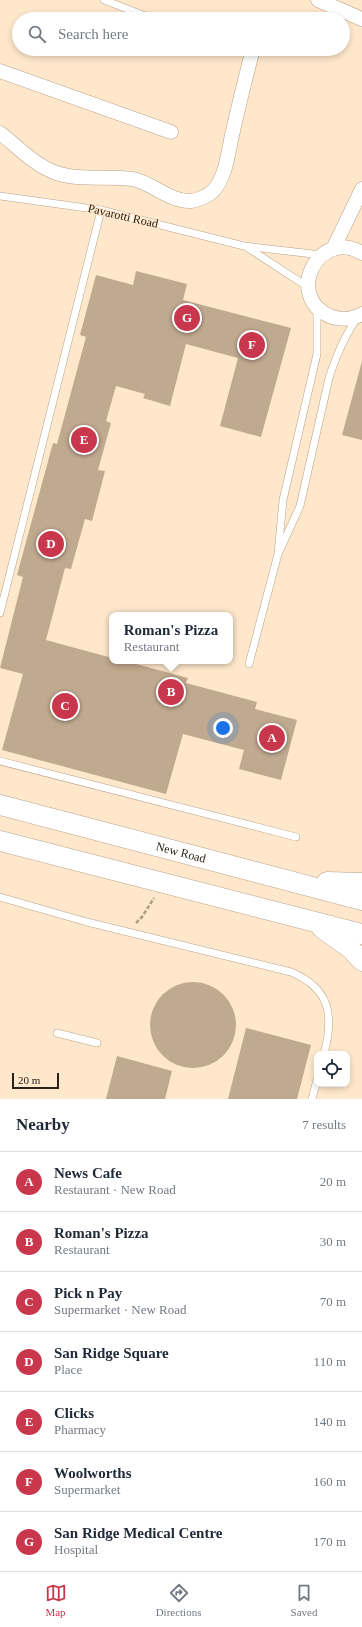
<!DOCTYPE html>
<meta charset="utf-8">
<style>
:root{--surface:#fff;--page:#f6f6f7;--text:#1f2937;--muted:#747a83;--line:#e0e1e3;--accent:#c8374c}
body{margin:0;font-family:Georgia,serif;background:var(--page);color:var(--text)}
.controls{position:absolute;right:12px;bottom:12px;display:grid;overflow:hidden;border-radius:8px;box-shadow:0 2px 6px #0003}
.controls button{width:36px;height:36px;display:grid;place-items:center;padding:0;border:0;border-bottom:1px solid var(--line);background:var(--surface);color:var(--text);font:20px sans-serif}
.scale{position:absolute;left:12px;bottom:10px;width:47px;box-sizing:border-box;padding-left:4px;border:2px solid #292117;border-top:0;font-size:11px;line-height:14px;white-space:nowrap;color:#292117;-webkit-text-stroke:3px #fee7cb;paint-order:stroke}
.you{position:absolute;left:223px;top:728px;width:14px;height:14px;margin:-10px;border:3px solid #fff;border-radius:50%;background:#1a73e8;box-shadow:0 0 0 6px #1a73e833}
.badge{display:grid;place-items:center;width:26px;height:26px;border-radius:50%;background:var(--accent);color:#fff;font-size:13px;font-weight:700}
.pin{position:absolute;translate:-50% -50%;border:2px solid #fff;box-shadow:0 1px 4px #0006}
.popup{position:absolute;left:109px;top:612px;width:124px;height:52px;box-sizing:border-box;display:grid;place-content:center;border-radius:8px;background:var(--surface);filter:drop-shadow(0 1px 3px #0005);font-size:13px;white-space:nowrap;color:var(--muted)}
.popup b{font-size:15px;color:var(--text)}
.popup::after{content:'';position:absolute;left:50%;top:100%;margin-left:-8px;border:8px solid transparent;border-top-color:var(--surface)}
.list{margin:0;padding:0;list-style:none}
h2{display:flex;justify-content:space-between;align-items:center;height:52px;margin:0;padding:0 16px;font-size:17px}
h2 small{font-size:13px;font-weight:400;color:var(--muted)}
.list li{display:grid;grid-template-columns:26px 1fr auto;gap:12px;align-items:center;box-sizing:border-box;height:60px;padding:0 16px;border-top:1px solid var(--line)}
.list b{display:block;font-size:15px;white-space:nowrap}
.list p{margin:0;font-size:13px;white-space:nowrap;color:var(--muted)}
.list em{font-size:13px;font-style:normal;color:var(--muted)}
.icon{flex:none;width:22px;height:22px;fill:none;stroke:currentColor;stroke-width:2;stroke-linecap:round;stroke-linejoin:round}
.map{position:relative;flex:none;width:362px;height:1099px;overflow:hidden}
.search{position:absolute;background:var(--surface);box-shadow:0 2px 6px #0003;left:12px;right:12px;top:12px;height:44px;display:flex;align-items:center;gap:10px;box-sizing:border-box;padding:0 14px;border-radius:22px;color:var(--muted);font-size:15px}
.sheet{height:472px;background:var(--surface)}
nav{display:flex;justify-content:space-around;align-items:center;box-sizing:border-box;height:56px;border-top:1px solid var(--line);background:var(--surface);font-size:11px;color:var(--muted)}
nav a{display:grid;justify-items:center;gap:2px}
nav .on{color:var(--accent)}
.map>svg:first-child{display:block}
.building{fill:#bfa98f}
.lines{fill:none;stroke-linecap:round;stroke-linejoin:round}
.lane-casing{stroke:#b8a288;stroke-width:8}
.street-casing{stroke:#b8a288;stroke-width:15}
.secondary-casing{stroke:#b8a288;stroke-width:21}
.path{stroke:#af9d88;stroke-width:2.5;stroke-dasharray:4 2;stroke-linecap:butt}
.lane{stroke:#fff;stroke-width:7}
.street{stroke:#fff;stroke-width:14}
.secondary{stroke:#fff;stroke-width:20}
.labels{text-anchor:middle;stroke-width:3;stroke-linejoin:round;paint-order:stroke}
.street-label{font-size:12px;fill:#292117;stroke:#fee7cb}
</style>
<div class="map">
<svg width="362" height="1099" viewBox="0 0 362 1099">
<rect width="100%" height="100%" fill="#fee7cb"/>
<!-- building -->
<g class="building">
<path d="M136,271l51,13 -4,16 108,28 -30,109 -41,-11 18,-68 -52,-14 -16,62 -27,-8 2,-4 -29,-8 -10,35 5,2 -13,47 7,1 -13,50 -7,-2 -14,50 -6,-1 -19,72 66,18v3h13l63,17 -2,5 71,19 -2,7 42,11 -16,60 -42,-11 5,-19 -61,-16 -17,60 -164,-44 21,-76 -23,-6 23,-91 -6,-2 36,-132 4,1 29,-107 -6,-2 16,-60 37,10z"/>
<path d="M362,361v79l-20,-5z"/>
<circle cx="193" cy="1025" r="43"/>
<path d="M246,1028l65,17 -14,54h-69z"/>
<path d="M117,1056l55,15 -7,28h-59z"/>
</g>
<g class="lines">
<defs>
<g id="lane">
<path d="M104,0l49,19"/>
<path d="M0,196l101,14 143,36 78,9"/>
<path d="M248,248l60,39"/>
<path d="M279,552l21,-46 29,-128c7,-22 15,-42 29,-61"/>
<path d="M0,613l101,-403"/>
<path d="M249,664l29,-110 5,-54 34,-146v-46"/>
<path d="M0,761l296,76"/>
<path d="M0,897l87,25 204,50c40,17 43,44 33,82"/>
<path d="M57,1033l40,10"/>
<path d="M312,1099l5,-19"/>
</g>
<g id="street">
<path d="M318,0l44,19"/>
<path d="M0,71l171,61"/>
<path d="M0,133c17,13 33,31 54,39 21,9 54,4 78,7 20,3 37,23 59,22 7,-1 17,-5 22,-10 14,-15 15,-41 20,-60 6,-27 13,-55 20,-82"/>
<path d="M333,249l29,-60"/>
<path d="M362,253c-44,-26 -79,45 -30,64 10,3 21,2 30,-3"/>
</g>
<g id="secondary">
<path id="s1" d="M0,805l362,95"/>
<path d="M0,841l362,93"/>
<path d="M327,882l35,1"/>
<path d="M322,928l28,20 12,13"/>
</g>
</defs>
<!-- lane casing -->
<use href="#lane" class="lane-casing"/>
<!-- street casing -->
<use href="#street" class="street-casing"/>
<!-- secondary casing -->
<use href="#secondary" class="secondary-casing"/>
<!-- path -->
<path class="path" d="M136,923l6,-6 12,-19"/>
<!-- lane -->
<use href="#lane" class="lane"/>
<!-- street -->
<use href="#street" class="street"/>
<!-- secondary -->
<use href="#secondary" class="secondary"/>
</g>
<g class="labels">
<!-- street labels -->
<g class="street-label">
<text transform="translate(123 216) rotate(13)" y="4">Pavarotti Road</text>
<text dy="4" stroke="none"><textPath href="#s1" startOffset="187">New Road</textPath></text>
</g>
</g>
</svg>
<div class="controls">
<button><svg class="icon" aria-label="locate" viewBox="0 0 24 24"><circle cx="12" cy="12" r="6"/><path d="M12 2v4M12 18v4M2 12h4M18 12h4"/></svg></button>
</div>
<div class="scale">20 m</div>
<div class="you"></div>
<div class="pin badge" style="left:272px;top:738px">A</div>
<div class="pin badge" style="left:171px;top:692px">B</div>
<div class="popup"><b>Roman's Pizza</b>Restaurant</div>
<div class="pin badge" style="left:65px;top:706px">C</div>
<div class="pin badge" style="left:51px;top:544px">D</div>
<div class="pin badge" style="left:84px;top:440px">E</div>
<div class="pin badge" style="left:252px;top:345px">F</div>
<div class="pin badge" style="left:187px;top:318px">G</div>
<div class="search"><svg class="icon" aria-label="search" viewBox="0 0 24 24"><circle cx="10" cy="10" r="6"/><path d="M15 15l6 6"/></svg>Search here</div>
</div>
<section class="sheet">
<h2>Nearby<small>7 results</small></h2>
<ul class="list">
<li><span class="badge">A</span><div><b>News Cafe</b><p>Restaurant · New Road</p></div><em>20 m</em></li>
<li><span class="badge">B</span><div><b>Roman's Pizza</b><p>Restaurant</p></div><em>30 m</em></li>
<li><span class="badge">C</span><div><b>Pick n Pay</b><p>Supermarket · New Road</p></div><em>70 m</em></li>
<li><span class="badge">D</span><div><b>San Ridge Square</b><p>Place</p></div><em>110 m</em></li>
<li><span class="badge">E</span><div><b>Clicks</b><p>Pharmacy</p></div><em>140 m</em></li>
<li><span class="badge">F</span><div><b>Woolworths</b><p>Supermarket</p></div><em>160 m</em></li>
<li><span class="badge">G</span><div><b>San Ridge Medical Centre</b><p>Hospital</p></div><em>170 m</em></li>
</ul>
</section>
<nav>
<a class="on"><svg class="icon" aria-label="map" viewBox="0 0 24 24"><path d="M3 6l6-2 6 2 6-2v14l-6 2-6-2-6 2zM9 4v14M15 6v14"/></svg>Map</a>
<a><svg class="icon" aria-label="directions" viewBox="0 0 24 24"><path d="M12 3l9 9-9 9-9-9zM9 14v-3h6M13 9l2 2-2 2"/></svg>Directions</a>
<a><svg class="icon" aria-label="saved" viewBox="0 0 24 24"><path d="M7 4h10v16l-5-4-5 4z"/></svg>Saved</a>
</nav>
